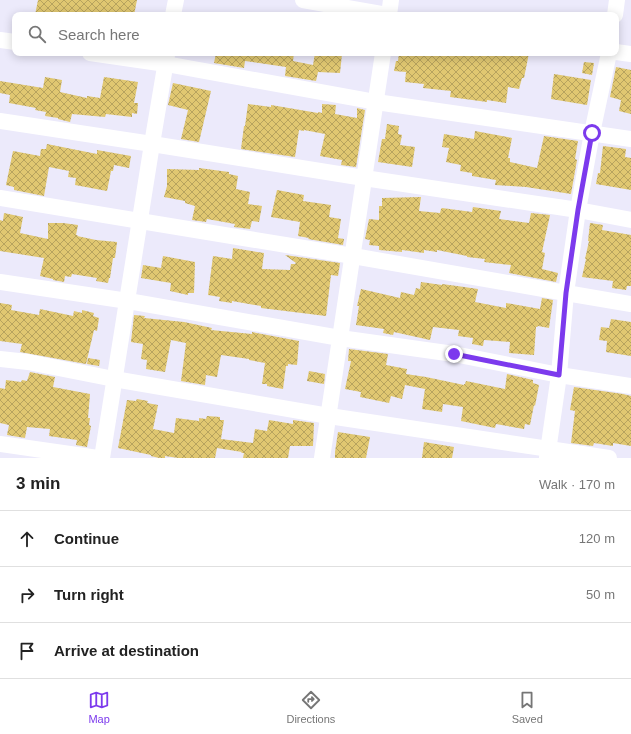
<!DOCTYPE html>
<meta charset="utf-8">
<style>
:root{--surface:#fff;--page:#f2f2f2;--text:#222;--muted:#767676;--line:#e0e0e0;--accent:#7c3aed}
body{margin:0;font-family:Arial,sans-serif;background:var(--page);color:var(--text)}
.stop{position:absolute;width:12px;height:12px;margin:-9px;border:3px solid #7c3aed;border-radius:50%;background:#fff}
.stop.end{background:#7c3aed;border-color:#fff;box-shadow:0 1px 4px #0008}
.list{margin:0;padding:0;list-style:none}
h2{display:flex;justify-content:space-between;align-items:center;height:52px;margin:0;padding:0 16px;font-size:17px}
h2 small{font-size:13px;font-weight:400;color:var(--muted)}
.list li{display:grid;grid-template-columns:26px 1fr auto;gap:12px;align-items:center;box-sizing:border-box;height:56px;padding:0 16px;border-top:1px solid var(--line)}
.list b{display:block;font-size:15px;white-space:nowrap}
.list em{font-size:13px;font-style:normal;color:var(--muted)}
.icon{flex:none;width:22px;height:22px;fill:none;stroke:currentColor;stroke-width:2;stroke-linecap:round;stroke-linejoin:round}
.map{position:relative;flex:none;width:631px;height:458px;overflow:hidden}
.search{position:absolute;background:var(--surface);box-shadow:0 2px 10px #0003;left:12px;right:12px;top:12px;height:44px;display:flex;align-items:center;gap:10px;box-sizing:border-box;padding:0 14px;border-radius:8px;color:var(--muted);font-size:15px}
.sheet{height:220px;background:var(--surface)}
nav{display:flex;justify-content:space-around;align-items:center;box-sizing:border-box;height:56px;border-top:1px solid var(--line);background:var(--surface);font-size:11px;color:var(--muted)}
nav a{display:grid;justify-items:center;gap:2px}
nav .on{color:var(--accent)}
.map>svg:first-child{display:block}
.building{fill:url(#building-cross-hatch)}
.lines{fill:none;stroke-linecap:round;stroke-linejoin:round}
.minor{stroke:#fff;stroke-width:16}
.route{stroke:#7c3aed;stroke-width:5}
</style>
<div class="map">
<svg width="631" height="458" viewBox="0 0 631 458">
<defs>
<pattern id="building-cross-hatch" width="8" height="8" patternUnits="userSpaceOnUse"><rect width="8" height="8" fill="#e0c771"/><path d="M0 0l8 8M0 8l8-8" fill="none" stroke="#b7a35e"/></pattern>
</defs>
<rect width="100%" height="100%" fill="#eceafb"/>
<!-- building -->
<g class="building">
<path d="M38,0h99l-3,15h-99z"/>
<path d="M216,53h78l-1,8 20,4 2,-12 27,1 -2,19 -22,-1 -2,9 -31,-5 1,-9 -41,-6 -1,7 -30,-5z"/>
<path d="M399,53h130l-5,25h-2l-3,11 -11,-2 -2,16 -19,-3v2l-37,-5 1,-6 -28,-3 1,-4 -19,-2 1,-10 -12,-1 2,-10h2z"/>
<path d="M584,62l10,1 -2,12 -10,-2z"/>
<path d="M616,67l15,3v44l-12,-3 2,-11 -11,-3z"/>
<path d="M554,74l37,6 -4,25 -36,-6z"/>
<path d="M45,77l17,3 -2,12 27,6v-2l13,2 4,-21 34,5 -4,21h4l-1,11 -5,-1v4l-26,-3 -1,3 -33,-3 -2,8 -12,-3v-1l-13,-2 1,-4 -11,-2 1,-2 -27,-5 1,-8 -10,-2v-12l43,7z"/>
<path d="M173,83l38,8 -12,51 -18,-3 7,-29 -20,-5z"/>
<path d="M248,104l23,3v-2l47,8v-1l4,1v-9l14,1 -1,9 22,4v-10l8,2 -9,57 -15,-2 1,-5 -22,-4 5,-22 -21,-4v1l-5,-1 -4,27 -54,-8 3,-23h1z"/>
<path d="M387,124l12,2 -1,8 4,1 -2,10 15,2 -3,20 -34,-5 4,-23h3z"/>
<path d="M475,131l37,7 -4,20h2v4l27,6 7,-32 34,5 -3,18 2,1 -6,34 -45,-7 -31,-2 1,-5 -24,-4v-3l-12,-2 1,-6 -15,-3 3,-14 -7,-1 2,-13 30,5z"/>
<path d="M47,144l50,10v-4l34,6 -2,12 -15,-3 -1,6h-2l-4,20 -32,-6 1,-7 -8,-1 1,-6 -20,-4 -5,29 -30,-6v-3l-8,-2 7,-34 27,5 1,-7h5z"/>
<path d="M603,146l23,3 -1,8 6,1v32l-35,-6 2,-11h2z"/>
<path d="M199,168l30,4v2l9,2 -2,13 14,3 -2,12 14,2 -3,16 -7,-1 -2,8 -16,-2 1,-3 -28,-5 -1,3 -14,-2 3,-14 -10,-3v-2l-21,-4 3,-11v-17l32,1z"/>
<path d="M277,190l27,5 -1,6 28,4 -2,12 12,2 -3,19 6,1 -1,6 -35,-6 1,-1 -11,-2 2,-14 -29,-5z"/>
<path d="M421,197l-2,14 21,2 1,-4 1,-1 30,4 1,-5 28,4 -2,8 30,4 2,-10 19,2 -8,37 3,1 -3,16 16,4 -2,9 -47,-9 2,-8 -27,-3 1,-3 -18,-2v-1l-30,-6v2l-13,-2v3l-22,-3v2l-23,-2v-4l-10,-1 1,-5 -5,-1 4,-20 10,1v-14h3v-8z"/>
<path d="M4,213l19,4 -3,16 28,6v-16h15l15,2 -2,10h2l-1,1 19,4 21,2 -2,16h-2l-3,20h-1l-1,5 -12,-2 1,-3 -25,-4 -1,3 -6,-1 -1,6 -11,-2v-1l-13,-3 4,-18 -44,-7v-31l3,1z"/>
<path d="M590,223l13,2 -1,5 29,5v51h-4l-1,4 -14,-2 1,-7 -31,-4 4,-18h-1l4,-18h-1z"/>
<path d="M233,248l31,5 -2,16 28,1 1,-6h4l1,-1 -11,-8 55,8 -2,13 -7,-1 -5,41 -65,-8v-2l-29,-5v2l-13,-2 1,-4 -12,-2 5,-39 19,3z"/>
<path d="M163,256l32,6 -1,31h-6v2l-18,-4 1,-8 -30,-5 2,-13 18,3z"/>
<path d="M421,282l21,3v-1l15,2 21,3 -3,13 31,6v-5l34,6 2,-11 11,2 -4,28 -11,-2 -1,1h-1l-2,28 -25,-2 1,-11 -26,-2 -1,6 -11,-2 1,-6 -15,-2 1,-6 -26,-3 -3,13 -36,-8 -1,3 -10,-2 1,-4 -28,-4 3,-19h-2l4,-17 39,9 1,-6 13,3 2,-7 4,1z"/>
<path d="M0,303l12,2 -1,5 28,5 1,-6 33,7 1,-5 8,2v-3l12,3 -1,3 6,2 -2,13 -3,-1 -8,34 -66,-12 2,-8 -22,-3z"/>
<path d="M134,315l11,1 -1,2 40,4 28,6 -1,2 41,4v-2l47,9 -2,24 -9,-1v2h-2l-3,23 -16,-3v-2h-5l3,-21 -16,-3v-1l-28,-4 -4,22 -11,-2 -1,10 -24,-4 5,-38 -15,-3 -6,32 -19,-3 1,-9 -6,-1 2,-15 -12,-2z"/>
<path d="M611,319l20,3v34l-25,-4 1,-11 -8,-1 2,-13 8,1z"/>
<path d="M349,349l39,5 -2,11 21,4 -1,5 20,3 38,8v-1h1l1,-3 39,8 2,-15 26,6v3l6,2 -4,21 -1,-1 -4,20 -5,-1 -1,5 -28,-5 -1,4 -34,-7 2,-14 -20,-3 -1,8 -20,-3 3,-20 -20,-4 -3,14 -11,-3 -2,7 -29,-6 1,-5 -16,-3 6,-28h-3z"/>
<path d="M88,358l12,2 -1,6 -12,-2z"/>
<path d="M309,371l16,3 -1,10 -17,-3z"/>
<path d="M30,372l25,5 -2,10 37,7 -2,24h2l-1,7 2,1 -4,21 -11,-2 1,-5 -28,-4 1,-7 -23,-2 -2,11 -18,-3 2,-10 -9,-2v-35l5,1 1,-9 15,2 1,-2 5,1z"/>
<path d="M574,387l49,7 8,2v50l-18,-3v3l-19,-3 -1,3 -22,-3 4,-32 -5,-1z"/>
<path d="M137,399l11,2 -1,2 11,2 -5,24 21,4 2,-15 23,3v-3l7,1 1,-3 13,1v3h4l-3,19 32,4 2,-14 12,2 2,-11 24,4v-4l21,3 -1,23h-23l-2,12h-45l1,-5h-3l1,-1 -25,-4 -2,10h-37l-13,-2v2h-6l-8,-2v-1l-33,-7 9,-48 9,1z"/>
<path d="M338,432l32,5 -4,21h-31v-6z"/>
<path d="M424,442l30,5 -2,11h-30z"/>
</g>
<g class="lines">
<!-- minor -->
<g class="minor">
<path d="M303,0l84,15"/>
<path d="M173,15l3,-15"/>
<path d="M389,15l2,-15"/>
<path d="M615,15l2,-15"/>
<path d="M0,40l15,2"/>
<path d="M616,52l15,2"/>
<path d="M90,53l76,11 210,38 255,37"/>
<path d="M0,121l152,23 212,34 214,32 53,10"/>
<path d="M0,198l353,58 213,37 65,11"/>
<path d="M0,282l128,19 212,37 114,16 105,21 72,11"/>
<path d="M0,359l28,3 86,17 215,37 280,42"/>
<path d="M0,444l98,14"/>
<path d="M102,458l50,-314 15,-89"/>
<path d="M322,458l61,-405"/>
<path d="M547,458l12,-83 7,-82 12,-83 14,-77 17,-80"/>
</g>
</g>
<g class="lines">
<!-- route -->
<path class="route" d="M454,354l105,21 7,-82 12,-83 14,-77"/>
</g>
</svg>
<div class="stop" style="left:592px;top:133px"></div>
<div class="stop end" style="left:454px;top:354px"></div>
<div class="search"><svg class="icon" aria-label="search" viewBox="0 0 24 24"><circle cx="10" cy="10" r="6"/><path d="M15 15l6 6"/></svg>Search here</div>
</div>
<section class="sheet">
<h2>3 min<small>Walk · 170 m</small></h2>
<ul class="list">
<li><svg class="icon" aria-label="ahead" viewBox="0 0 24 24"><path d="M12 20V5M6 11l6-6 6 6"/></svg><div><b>Continue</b></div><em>120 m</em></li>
<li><svg class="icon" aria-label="right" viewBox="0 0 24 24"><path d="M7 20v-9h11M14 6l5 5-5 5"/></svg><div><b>Turn right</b></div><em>50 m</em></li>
<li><svg class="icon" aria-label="arrive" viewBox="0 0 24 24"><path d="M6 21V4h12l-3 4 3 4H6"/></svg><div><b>Arrive at destination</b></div></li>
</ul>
</section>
<nav>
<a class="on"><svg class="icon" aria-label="map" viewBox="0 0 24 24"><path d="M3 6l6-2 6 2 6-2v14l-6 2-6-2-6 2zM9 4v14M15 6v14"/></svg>Map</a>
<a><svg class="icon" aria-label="directions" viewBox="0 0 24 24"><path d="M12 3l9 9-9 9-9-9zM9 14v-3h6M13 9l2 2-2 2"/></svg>Directions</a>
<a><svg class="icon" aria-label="saved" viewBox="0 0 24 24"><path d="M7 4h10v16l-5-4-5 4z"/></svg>Saved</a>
</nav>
